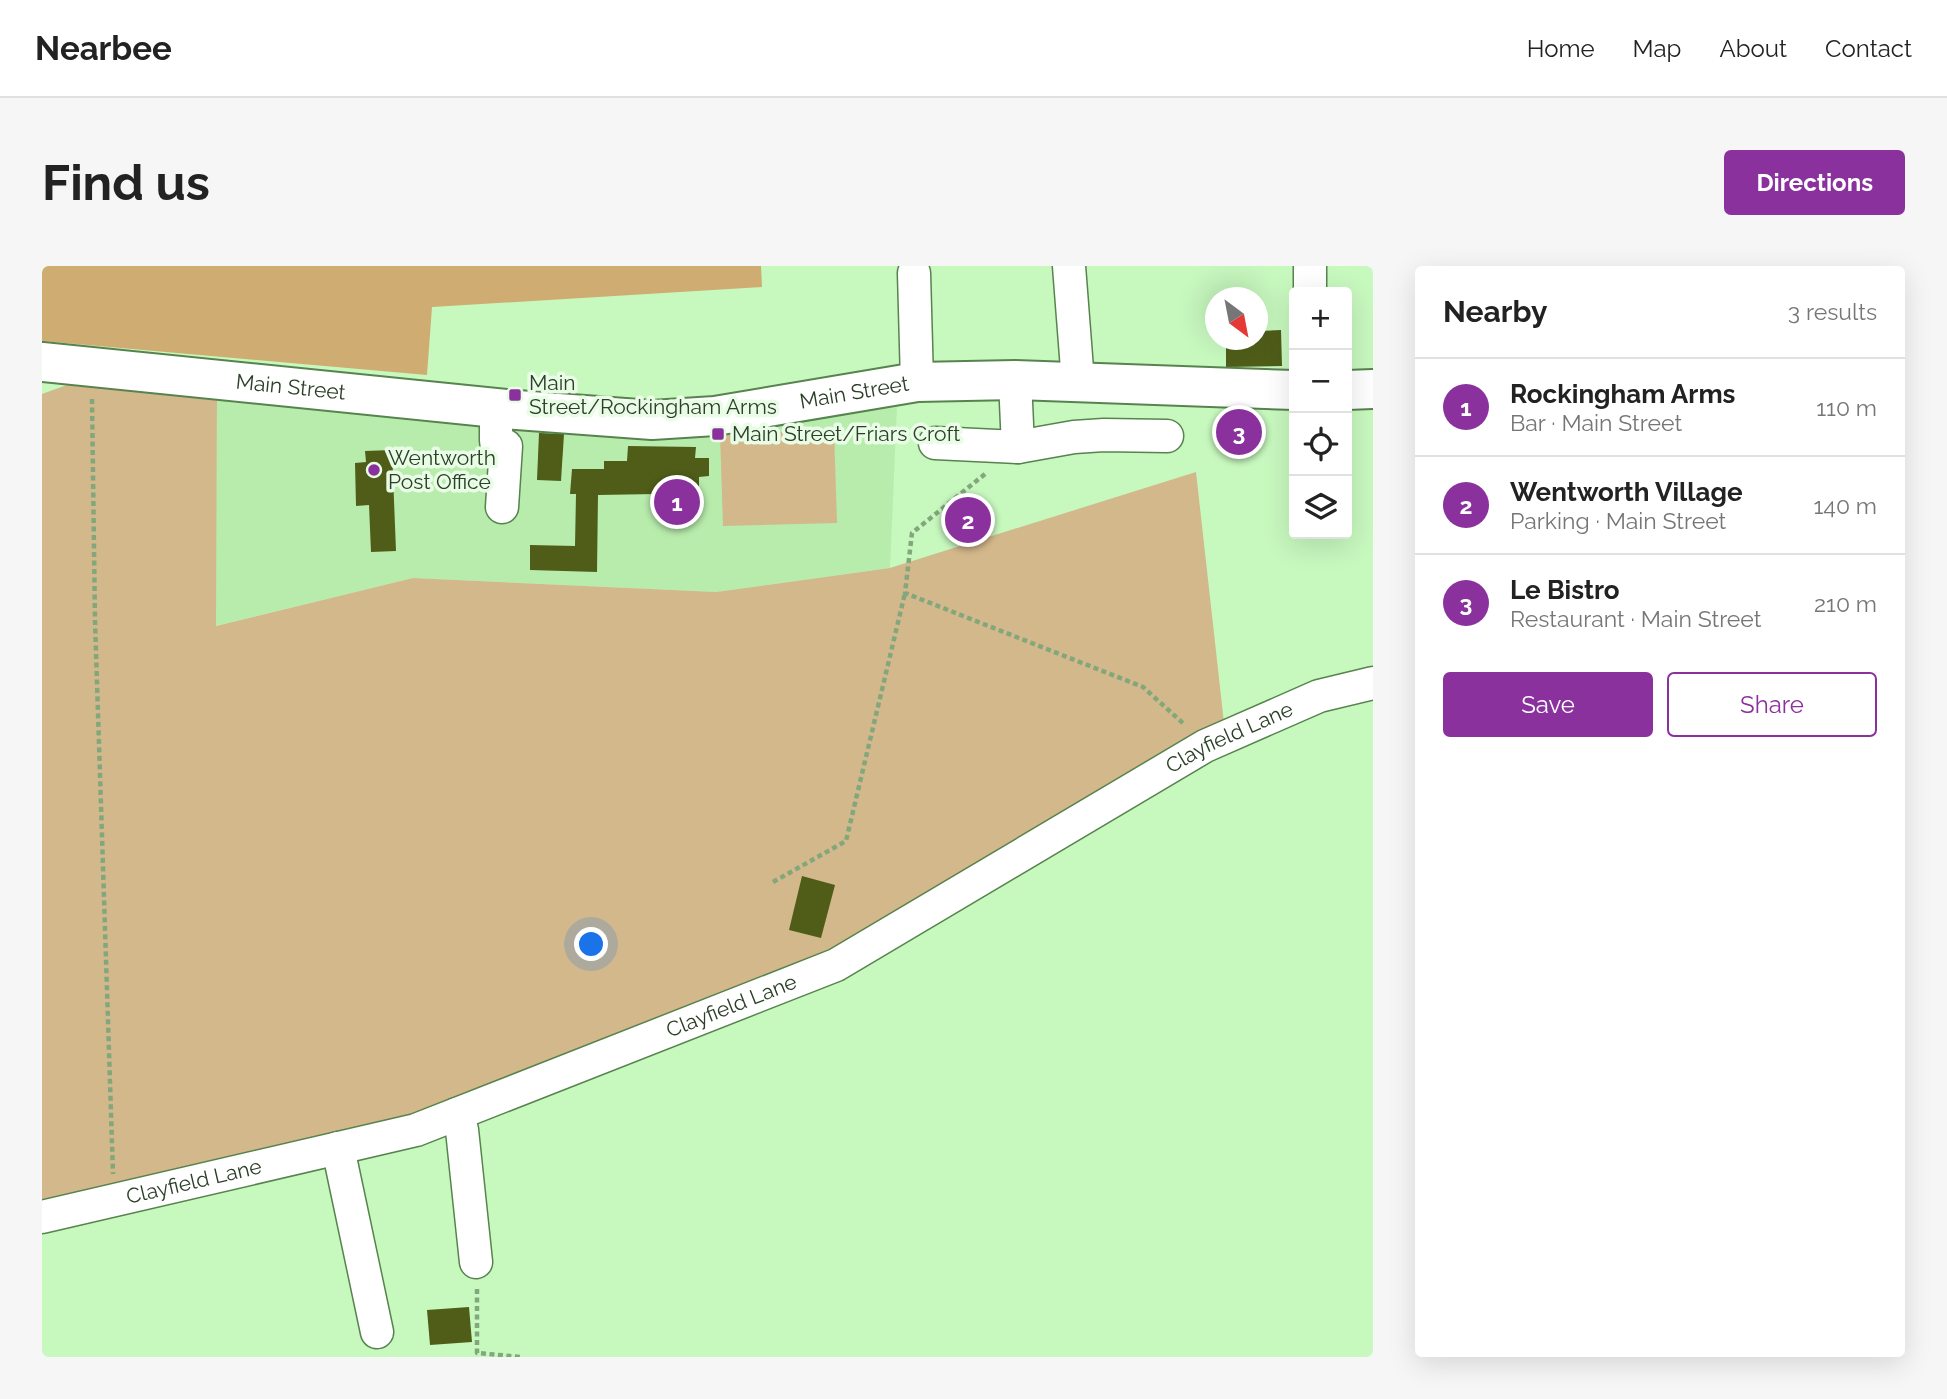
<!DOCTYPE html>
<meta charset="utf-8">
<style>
:root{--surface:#fff;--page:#f6f6f6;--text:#222;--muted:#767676;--line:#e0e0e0;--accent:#8a319d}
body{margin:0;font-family:Raleway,sans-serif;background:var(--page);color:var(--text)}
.controls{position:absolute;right:21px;top:21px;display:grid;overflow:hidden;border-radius:7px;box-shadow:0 7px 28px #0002}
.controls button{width:63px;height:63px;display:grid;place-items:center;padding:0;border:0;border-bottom:2px solid var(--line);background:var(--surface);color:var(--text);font:35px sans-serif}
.compass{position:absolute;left:1163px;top:21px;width:63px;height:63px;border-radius:50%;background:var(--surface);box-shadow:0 7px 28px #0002;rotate:148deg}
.you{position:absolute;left:550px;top:679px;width:24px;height:24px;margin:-18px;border:5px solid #fff;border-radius:50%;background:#1a73e8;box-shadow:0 0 0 10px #1a73e833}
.badge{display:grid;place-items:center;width:46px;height:46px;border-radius:50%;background:var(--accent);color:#fff;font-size:23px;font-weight:700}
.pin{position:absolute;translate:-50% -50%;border:4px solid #fff;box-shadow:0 2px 7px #0006}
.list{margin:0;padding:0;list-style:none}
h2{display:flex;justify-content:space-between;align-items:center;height:91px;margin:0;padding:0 28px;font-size:30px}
h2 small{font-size:23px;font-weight:400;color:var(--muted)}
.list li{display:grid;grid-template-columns:46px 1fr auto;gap:21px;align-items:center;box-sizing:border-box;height:98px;padding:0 28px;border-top:2px solid var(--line)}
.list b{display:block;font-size:26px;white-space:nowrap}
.list p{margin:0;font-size:23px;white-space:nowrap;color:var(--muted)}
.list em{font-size:23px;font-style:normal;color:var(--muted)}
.actions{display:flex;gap:14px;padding:21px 28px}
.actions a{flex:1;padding:16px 0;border:2px solid var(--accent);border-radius:7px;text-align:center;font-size:24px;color:var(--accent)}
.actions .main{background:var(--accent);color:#fff}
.icon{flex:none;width:38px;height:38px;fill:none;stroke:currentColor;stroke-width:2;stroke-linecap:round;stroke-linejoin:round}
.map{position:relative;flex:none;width:1331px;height:1091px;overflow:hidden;border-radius:7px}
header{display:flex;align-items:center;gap:42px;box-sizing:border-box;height:98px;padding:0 35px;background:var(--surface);border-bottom:2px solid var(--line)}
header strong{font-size:33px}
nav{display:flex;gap:38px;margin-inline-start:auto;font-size:24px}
.intro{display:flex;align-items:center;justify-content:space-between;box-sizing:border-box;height:168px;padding:0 42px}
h1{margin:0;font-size:49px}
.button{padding:18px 32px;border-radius:7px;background:var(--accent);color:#fff;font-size:24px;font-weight:700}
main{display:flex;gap:42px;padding:0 42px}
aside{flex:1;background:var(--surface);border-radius:7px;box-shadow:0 7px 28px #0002}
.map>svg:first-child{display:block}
.built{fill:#b8ecad}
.green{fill:#d3b88b}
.forest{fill:#cfac72}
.building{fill:#4f5d19}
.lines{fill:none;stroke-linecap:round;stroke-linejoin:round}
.minor-casing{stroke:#57834e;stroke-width:35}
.major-casing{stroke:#57834e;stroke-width:42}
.path{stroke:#83a77c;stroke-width:4.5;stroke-dasharray:5 3.5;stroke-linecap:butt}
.minor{stroke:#fff;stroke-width:32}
.major{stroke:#fff;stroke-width:38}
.poi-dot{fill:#8a319d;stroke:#e9fce5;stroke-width:2.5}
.labels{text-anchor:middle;stroke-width:7;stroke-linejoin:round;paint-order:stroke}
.poi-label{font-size:21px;fill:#2c3f28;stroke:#e9fce5;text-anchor:start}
.street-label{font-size:21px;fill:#2c3f28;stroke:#e9fce5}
</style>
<header>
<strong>Nearbee</strong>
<nav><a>Home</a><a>Map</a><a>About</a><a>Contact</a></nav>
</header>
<div class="intro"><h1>Find us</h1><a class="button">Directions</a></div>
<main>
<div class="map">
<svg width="1331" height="1091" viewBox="0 0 1331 1091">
<rect width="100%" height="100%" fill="#c7f8be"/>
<!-- built -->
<path class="built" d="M175,128l204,26 186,13 112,-1 178,-25 -7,161 -174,24 -303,-14 -198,48z"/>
<!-- green -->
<g class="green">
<path d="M25,119l150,9 -1,232 197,-48 303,14 174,-24 306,-96 28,251 -391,232 -418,163 -373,88v-812z"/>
<path d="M792,164l3,93 -114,3 -3,-92z"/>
</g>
<!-- forest -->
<path class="forest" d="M0,0h719l1,21 -330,20 -5,68 -385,-34z"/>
<!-- building -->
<g class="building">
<path d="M1239,64l1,36 -56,1v-27h32v-9z"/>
<path d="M497,167l25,1 -3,47 -24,-1z"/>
<path d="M586,180l68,1 -1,11h14v18l-10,1v33l-43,-1v-15l-58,1 -1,77 -67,-2v-25l45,1 1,-52h-6l2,-25h32v-8h23z"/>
<path d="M350,184l4,101 -25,1 -2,-47 -13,1 -1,-43 11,-1 -1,-11z"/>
<path d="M760,610l33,9 -14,53 -32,-8z"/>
<path d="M427,1041l3,35 -42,3 -3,-35z"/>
</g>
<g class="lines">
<defs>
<g id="minor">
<path d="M1027,0l9,116"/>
<path d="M872,7l3,109"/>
<path d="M1268,26v-26"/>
<path d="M973,114l3,67"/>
<path d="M454,141v34l10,5 -4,61"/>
<path d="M893,177l83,4 56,-10 30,-2 63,1"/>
<path d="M415,848l5,16 14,132"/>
<path d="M296,882l39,184"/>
<path id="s1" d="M0,951l374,-87 420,-165 369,-219 114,-50 54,-13"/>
</g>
<g id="major">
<path id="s2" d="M0,96l475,48 135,10 63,-4 202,-34 98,-2 279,10"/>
<path d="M1305,124l26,-1"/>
</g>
</defs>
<!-- minor casing -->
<use href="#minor" class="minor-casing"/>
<!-- major casing -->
<use href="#major" class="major-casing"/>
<!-- path -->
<g class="path">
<path d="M50,133l3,222 18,553"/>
<path d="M943,208l-73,59 -7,60 238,94 42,38"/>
<path d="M731,616l73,-41 59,-248"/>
<path d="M435,1023v64l44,4"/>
</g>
<!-- minor -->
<use href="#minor" class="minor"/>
<!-- major -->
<use href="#major" class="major"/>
</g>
<!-- markers -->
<g class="poi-dot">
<rect x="466" y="122" width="14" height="14" rx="3.5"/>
<rect x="669" y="161" width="14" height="14" rx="3.5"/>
<circle cx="332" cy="204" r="7"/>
</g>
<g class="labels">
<!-- poi labels -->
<g class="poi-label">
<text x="487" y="124">Main<tspan x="487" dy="24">Street/Rockingham Arms</tspan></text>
<text x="690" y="175">Main Street/Friars Croft</text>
<text x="346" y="199">Wentworth<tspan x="346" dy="24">Post Office</tspan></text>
</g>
<!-- street labels -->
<g class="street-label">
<text dy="7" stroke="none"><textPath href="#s2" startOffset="250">Main Street</textPath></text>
<text dy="7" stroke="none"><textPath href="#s2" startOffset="817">Main Street</textPath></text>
<text dy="7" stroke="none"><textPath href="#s1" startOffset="1290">Clayfield Lane</textPath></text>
<text dy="7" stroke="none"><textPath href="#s1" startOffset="723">Clayfield Lane</textPath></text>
<text dy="7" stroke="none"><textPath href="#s1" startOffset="156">Clayfield Lane</textPath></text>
</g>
</g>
</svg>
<div class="controls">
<button>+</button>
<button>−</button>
<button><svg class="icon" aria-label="locate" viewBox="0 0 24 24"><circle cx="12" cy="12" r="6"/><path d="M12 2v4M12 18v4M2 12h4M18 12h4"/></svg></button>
<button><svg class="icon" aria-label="layers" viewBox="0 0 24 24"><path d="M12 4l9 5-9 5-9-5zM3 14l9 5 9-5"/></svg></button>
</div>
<svg class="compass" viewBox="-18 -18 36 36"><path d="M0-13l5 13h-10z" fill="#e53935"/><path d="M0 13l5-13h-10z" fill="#767676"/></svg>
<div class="you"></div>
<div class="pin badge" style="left:635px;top:236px">1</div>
<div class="pin badge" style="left:926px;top:254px">2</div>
<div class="pin badge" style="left:1197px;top:166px">3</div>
</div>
<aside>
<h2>Nearby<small>3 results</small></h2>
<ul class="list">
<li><span class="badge">1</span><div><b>Rockingham Arms</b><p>Bar · Main Street</p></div><em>110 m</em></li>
<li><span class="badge">2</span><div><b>Wentworth Village</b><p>Parking · Main Street</p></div><em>140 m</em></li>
<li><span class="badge">3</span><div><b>Le Bistro</b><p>Restaurant · Main Street</p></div><em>210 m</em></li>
</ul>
<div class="actions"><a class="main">Save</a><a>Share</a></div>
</aside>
</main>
